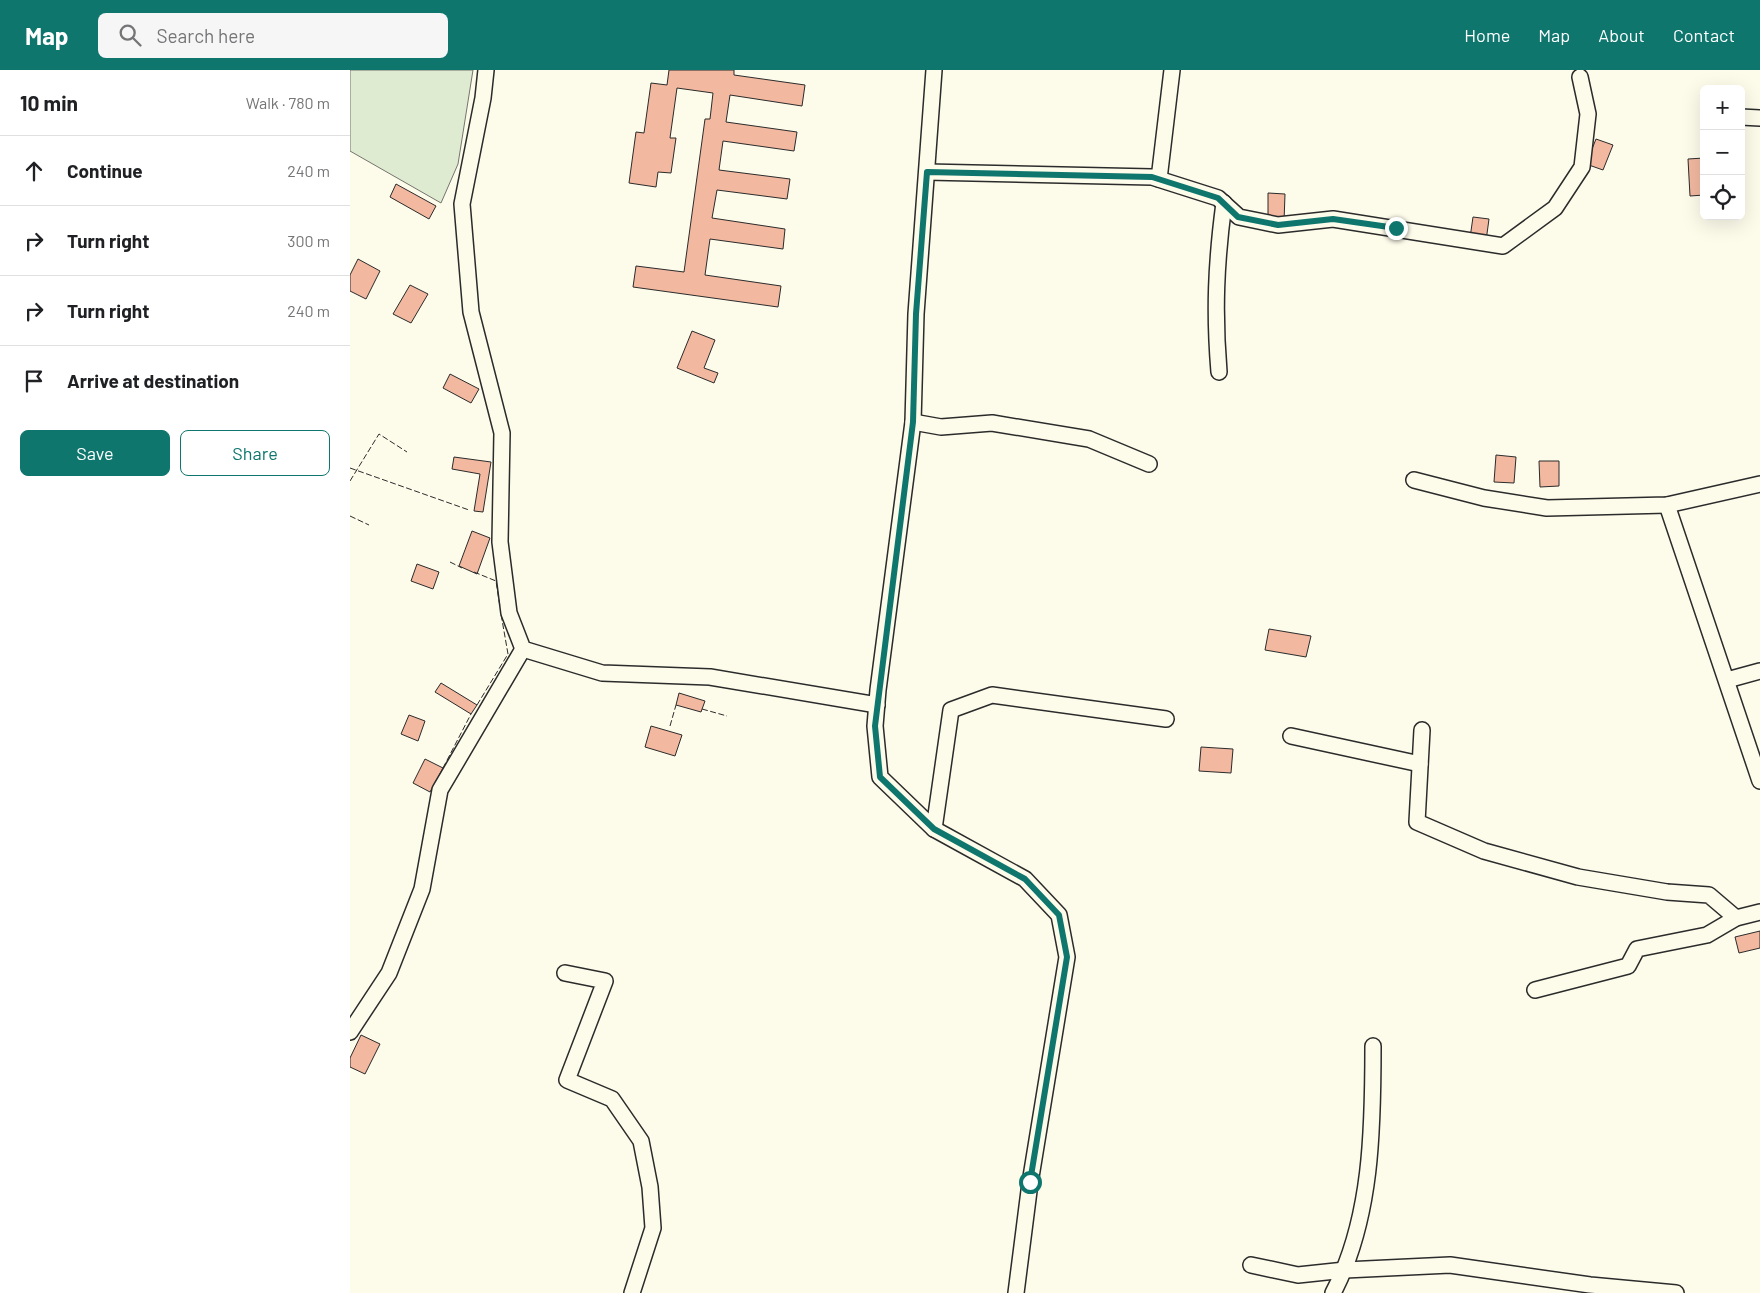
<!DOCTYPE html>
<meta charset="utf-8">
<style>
:root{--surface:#fff;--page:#f6f6f6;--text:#202124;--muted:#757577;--line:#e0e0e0;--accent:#0f766e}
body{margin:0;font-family:Barlow,sans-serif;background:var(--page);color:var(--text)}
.controls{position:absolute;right:15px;top:15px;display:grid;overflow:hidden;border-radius:8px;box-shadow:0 5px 20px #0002}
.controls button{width:45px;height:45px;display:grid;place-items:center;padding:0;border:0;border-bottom:1px solid var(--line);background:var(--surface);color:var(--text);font:25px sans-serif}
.stop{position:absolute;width:15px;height:15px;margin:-11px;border:4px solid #0f766e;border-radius:50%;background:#fff}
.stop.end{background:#0f766e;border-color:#fff;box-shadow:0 1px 5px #0008}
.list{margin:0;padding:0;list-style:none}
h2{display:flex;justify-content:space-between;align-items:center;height:65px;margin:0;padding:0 20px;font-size:21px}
h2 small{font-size:16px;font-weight:400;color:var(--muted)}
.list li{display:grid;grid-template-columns:32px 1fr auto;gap:15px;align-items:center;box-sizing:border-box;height:70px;padding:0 20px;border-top:1px solid var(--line)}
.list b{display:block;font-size:19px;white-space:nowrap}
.list em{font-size:16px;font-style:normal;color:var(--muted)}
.actions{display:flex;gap:10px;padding:15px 20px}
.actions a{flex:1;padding:11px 0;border:1px solid var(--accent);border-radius:8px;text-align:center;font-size:18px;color:var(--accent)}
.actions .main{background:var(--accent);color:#fff}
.icon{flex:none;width:28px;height:28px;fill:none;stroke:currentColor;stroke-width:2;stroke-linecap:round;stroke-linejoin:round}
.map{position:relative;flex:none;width:1410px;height:1223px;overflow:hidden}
header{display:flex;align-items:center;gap:30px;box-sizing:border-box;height:70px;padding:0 25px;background:var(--accent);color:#fff}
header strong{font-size:24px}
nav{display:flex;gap:28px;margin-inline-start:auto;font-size:18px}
.search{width:350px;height:45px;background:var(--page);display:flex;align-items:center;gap:12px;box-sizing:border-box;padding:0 18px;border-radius:8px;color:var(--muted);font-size:19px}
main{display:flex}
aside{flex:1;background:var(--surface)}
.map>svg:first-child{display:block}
.green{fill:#deebd1;stroke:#74746e}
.building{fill:#f2b8a0;stroke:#2b2b2b}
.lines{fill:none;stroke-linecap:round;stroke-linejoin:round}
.minor-casing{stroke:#2b2b2b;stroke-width:18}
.minor{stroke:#fdfbea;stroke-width:15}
.fence{stroke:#2b2b2b;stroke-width:1;stroke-dasharray:6 2.5;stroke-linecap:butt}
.route{stroke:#0f766e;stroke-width:6}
</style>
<header>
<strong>Map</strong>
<div class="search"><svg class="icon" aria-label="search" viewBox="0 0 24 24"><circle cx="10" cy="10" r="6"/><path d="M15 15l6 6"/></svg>Search here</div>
<nav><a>Home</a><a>Map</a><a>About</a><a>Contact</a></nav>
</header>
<main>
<aside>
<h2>10 min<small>Walk · 780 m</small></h2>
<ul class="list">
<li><svg class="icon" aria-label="ahead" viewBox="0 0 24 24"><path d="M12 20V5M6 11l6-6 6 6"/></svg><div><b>Continue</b></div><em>240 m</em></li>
<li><svg class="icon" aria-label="right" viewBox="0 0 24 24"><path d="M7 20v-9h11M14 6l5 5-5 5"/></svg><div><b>Turn right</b></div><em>300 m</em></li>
<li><svg class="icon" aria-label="right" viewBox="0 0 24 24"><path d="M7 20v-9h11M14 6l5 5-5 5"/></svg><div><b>Turn right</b></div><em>240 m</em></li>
<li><svg class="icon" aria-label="arrive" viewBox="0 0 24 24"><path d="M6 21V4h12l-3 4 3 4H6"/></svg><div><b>Arrive at destination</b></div></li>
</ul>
<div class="actions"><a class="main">Save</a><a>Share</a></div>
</aside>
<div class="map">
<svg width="1410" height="1223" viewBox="0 0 1410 1223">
<rect width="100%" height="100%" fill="#fdfbea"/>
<!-- green -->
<path class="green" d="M0,0h123l-15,94 -17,39 -91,-52z"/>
<!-- building -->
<g class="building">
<path d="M319,0h65v5l71,10 -3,21 -72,-11 -4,27 71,10 -3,19 -71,-10 -4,29 71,9 -3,20 -70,-9 -5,28 73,11 -2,20 -73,-10 -5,36 76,11 -3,21 -145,-20 3,-21 48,6 21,-153h5l3,-26 -36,-5 -7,50h6l-5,35 -13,-1 -2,15 -27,-4 7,-51 8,1 7,-50 16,2z"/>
<path d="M1246,69l17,6 -10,25 -17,-6z"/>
<path d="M1354,88v37l-14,1 -2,-37z"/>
<path d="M46,114l40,22 -7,13 -39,-22z"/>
<path d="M918,123l17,1 -1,28h-16z"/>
<path d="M1123,147l16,2 -3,22 -16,-3z"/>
<path d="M8,189l22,12 -14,28 -16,-8v-16z"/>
<path d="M60,215l18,9 -17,29 -18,-9z"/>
<path d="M342,261l23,9 -11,28 14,5 -4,10 -37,-15z"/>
<path d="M100,304l29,15 -8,14 -28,-15z"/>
<path d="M1146,385l20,2 -2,26 -20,-1z"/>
<path d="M104,387l37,5 -8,50 -9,-1 6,-37 -28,-5z"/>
<path d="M1189,391h20v25l-19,1z"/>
<path d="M122,461l18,7 -13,36 -18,-8z"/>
<path d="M67,494l22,8 -6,17 -22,-8z"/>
<path d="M919,559l42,7 -5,21 -41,-7z"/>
<path d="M91,613l36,22 -6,9 -36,-22z"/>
<path d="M329,623l26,8 -4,11 -25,-7z"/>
<path d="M59,645l16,6 -7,20 -17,-7z"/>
<path d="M301,656l31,9 -7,21 -30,-9z"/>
<path d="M851,677l32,2 -2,24 -32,-2z"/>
<path d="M75,689l18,9 -13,24 -17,-9z"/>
<path d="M1410,861v17l-21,5 -4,-16z"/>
<path d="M11,965l19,9 -15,30 -15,-7v-9z"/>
</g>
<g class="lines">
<defs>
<g id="minor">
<path d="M136,0l-3,28 -21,106 9,108 31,121 -2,109 9,71 14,36 79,24 108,4 167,28"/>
<path d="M584,0l-18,244 -3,108 -35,268 -3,36 5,51 54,52 91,50 34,36 8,42 -37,226 -14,110"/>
<path d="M1391,47l19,1"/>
<path d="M577,102l225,5 66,21 21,19 39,8 55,-6 170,27 52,-38 27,-41 6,-53 -8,-37"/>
<path d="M809,109l13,-109"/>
<path d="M869,302c-5,-60 -3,-109 5,-169"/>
<path d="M563,352l28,5 51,-4 97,16 60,25"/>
<path d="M1064,410l70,18 63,10 120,-3 93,-21"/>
<path d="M1317,435l93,276"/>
<path d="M1377,610l33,-9"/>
<path d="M1072,660l-5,92 67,29 94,26 89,15 42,3 27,23"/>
<path d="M941,666l129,28"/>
<path d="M584,759l17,-119 41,-15 174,24"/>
<path d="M215,903l40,8 -38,99 45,19 29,42 9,46 3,41 -21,65"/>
<path d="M1185,920l93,-24 9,-17 70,-14 29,-17 24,-6"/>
<path d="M0,962l39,-59 33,-84 18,-99 83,-141"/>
<path d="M901,1195l47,10 47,-5 105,-5 140,20 86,8"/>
<path d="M983,1223c39,-74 40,-165 40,-247"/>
</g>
</defs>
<!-- minor casing -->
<use href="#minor" class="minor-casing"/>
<!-- minor -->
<use href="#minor" class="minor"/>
<!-- fence -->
<g class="fence">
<path d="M0,398l119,42"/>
<path d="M0,411l29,-47 28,18"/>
<path d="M0,446l19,9"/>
<path d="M100,492l12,6"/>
<path d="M124,502l22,9 4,26"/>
<path d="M127,635l31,-51 -7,-40"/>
<path d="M352,639l25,7"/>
<path d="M320,656l6,-21"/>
<path d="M93,698l28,-54"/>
</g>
</g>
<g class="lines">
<!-- route -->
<path class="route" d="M680,1112l37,-225 -8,-42 -34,-36 -91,-50 -54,-52 -5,-51 38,-304 3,-108 11,-142 225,5 66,21 20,19 40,8 55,-6 63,9"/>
</g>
</svg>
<div class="controls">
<button>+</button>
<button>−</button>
<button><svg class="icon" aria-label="locate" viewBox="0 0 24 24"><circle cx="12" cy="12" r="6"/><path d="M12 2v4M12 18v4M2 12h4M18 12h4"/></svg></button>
</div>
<div class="stop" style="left:680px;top:1112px"></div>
<div class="stop end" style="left:1046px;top:158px"></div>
</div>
</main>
